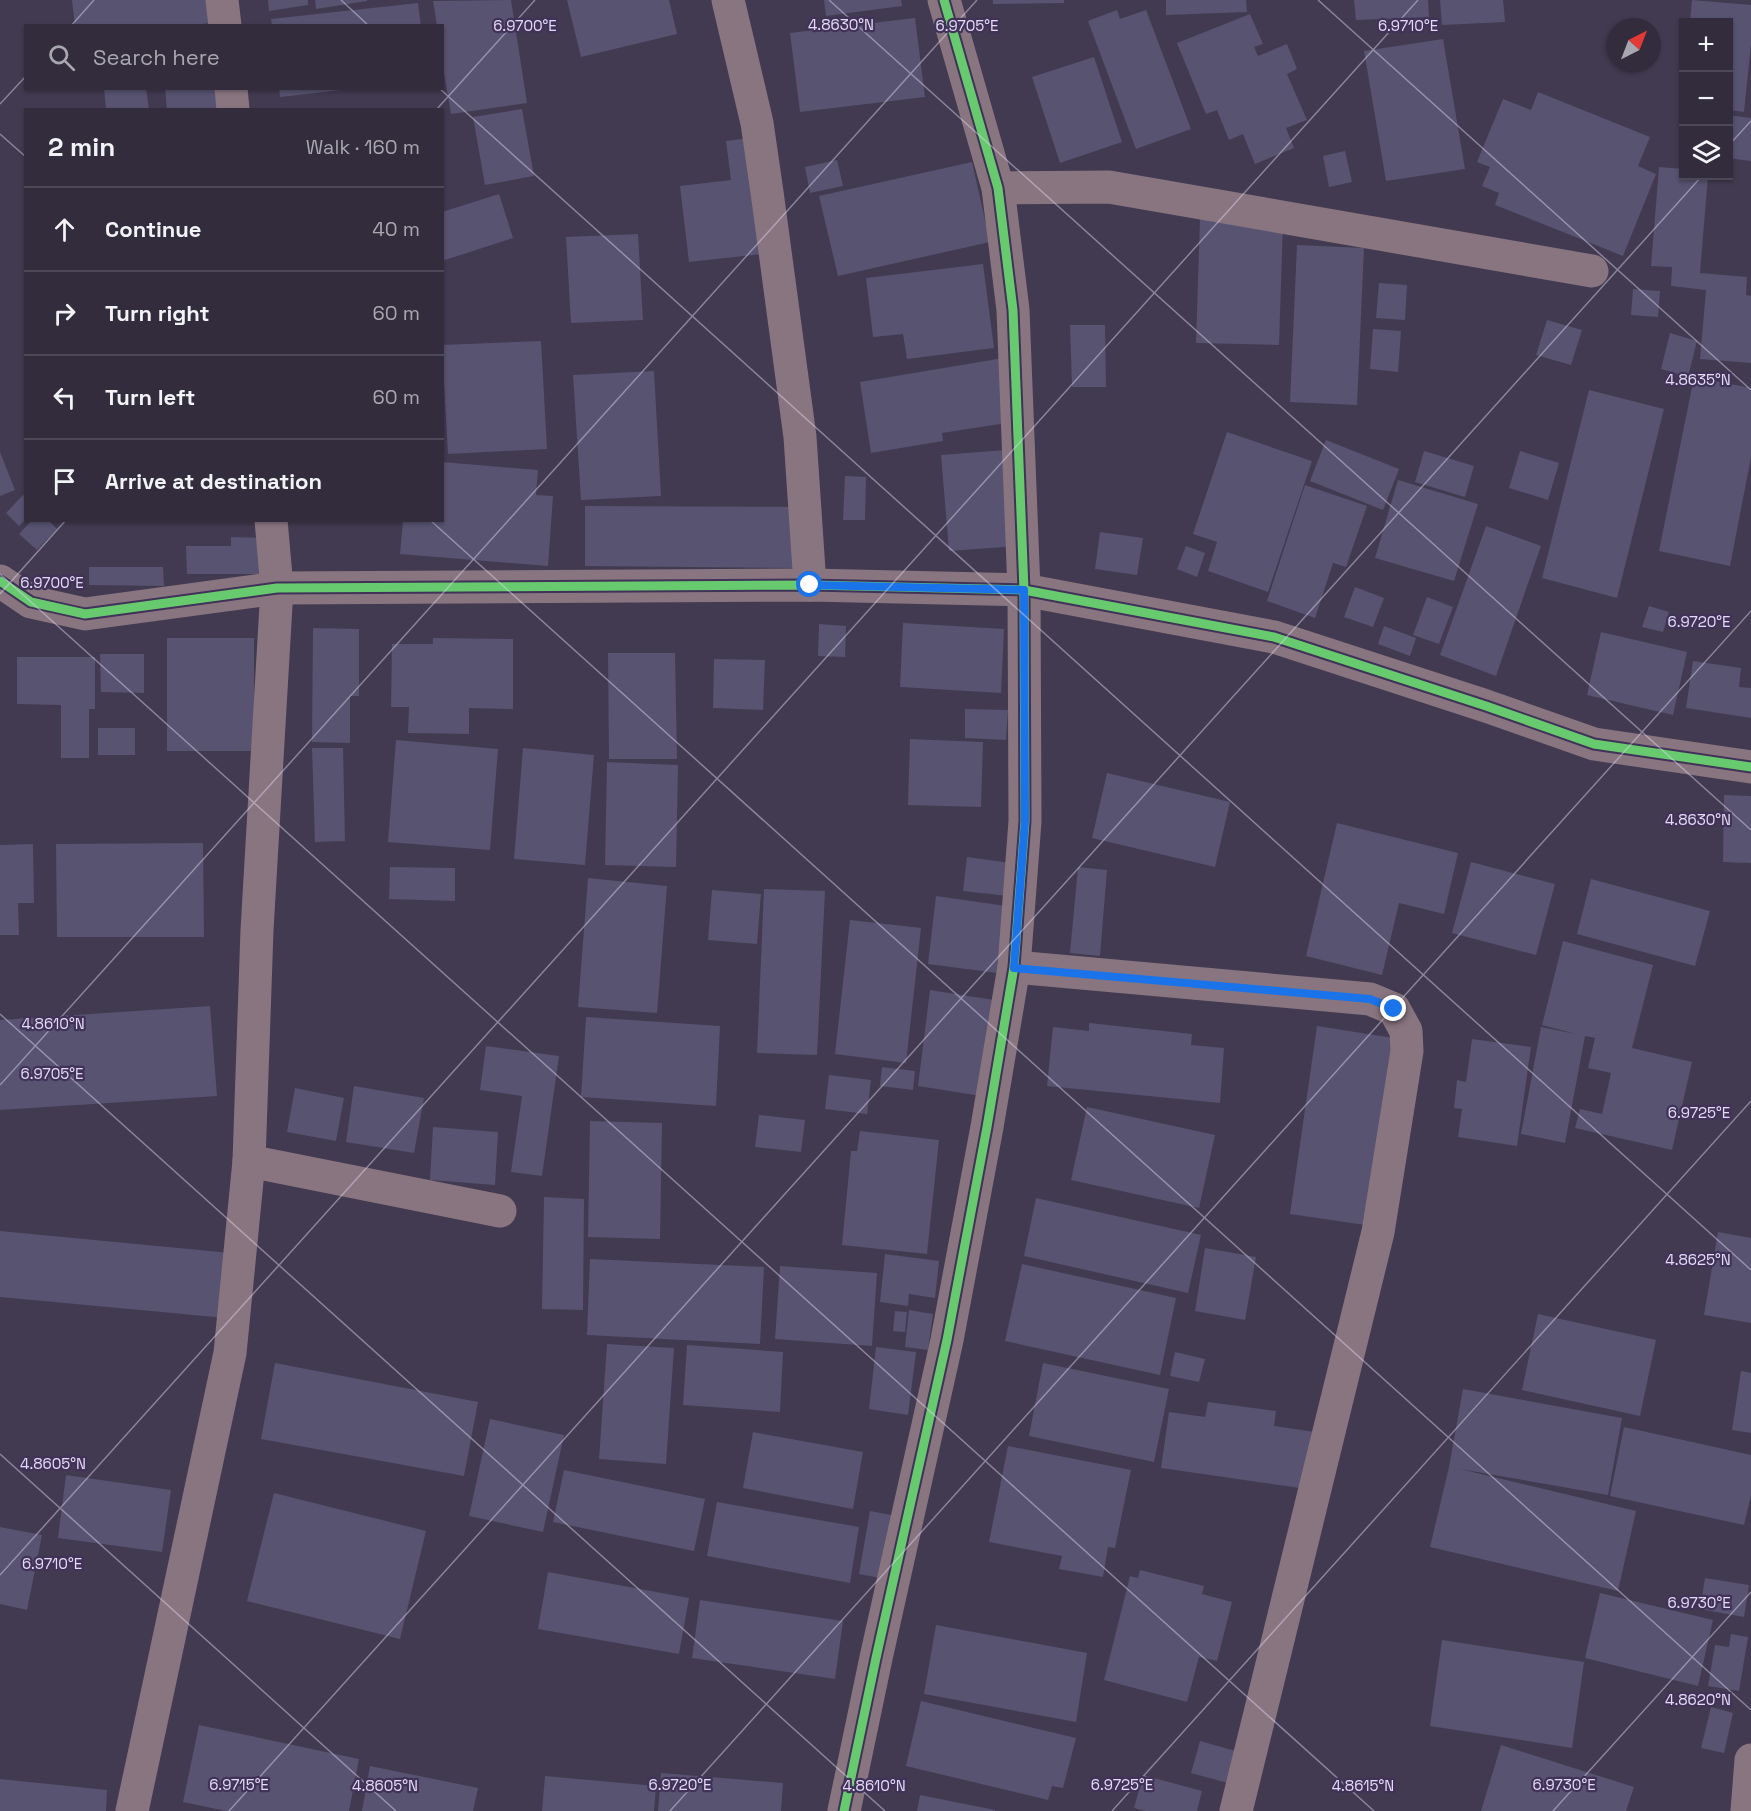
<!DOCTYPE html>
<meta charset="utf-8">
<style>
:root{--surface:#322c3c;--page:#3a3443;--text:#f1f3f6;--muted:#a8a7af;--line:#4d4856}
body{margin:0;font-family:"Space Grotesk",sans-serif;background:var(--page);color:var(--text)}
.controls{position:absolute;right:18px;top:18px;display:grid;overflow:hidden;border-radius:0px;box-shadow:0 2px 4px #0004}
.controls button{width:54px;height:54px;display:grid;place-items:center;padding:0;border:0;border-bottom:2px solid var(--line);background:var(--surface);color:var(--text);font:30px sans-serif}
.compass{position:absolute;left:1607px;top:18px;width:54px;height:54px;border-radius:50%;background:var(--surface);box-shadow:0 2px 4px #0004;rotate:42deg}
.stop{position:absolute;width:18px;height:18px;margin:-14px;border:4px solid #1a73e8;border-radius:50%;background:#fff}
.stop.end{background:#1a73e8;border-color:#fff;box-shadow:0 2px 6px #0008}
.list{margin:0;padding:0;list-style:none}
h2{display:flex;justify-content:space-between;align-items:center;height:78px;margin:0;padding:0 24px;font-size:26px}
h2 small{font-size:20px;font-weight:400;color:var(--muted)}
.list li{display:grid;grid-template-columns:39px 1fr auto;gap:18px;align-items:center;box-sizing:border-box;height:84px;padding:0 24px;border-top:2px solid var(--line)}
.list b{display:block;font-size:22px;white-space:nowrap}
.list em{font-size:20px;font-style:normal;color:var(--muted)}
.icon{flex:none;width:33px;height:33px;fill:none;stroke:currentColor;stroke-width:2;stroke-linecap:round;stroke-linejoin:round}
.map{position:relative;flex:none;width:1751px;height:1811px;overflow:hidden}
.search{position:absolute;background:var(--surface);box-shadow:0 2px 4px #0004;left:24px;top:24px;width:420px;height:66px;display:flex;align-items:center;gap:15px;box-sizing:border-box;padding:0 21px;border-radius:0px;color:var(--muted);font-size:22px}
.panel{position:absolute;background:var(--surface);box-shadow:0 2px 4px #0004;left:24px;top:108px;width:420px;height:414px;border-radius:0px}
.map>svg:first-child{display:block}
.building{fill:#575371}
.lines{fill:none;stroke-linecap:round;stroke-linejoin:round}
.minor{stroke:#897580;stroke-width:33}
.cycleway-casing{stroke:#403258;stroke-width:13}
.cycleway{stroke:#67ca6e;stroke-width:9}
.route{stroke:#1a73e8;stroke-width:8}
.ticks{fill:none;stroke:#e3dcf4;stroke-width:1.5;stroke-opacity:0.45}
.ticks-label{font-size:15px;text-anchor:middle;fill:#e3dcf4;stroke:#403258;stroke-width:4.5;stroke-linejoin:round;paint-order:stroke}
</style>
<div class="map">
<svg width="1751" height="1811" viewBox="0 0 1751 1811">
<rect width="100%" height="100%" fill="#423a50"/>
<!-- building -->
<g class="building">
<path d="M72,0h135l3,23 -21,3h-114z"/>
<path d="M268,0h40v5l-39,6z"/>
<path d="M315,0h52v1l-51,8z"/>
<path d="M511,0l16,103 -76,11 -9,-53v-35h-5l-4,-25z"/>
<path d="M567,0h102l8,34 -96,23z"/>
<path d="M824,0h77l1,6 -76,10z"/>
<path d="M993,0h71v3l-71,1z"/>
<path d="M1166,0h80l1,12 -81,3z"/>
<path d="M1354,0h74l1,17 -73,3z"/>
<path d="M1440,0h63l2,22 -63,3z"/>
<path d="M1692,0l59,5v39l-7,68 -16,-2v-88h-38z"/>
<path d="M418,3l3,23h-149l-1,-7z"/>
<path d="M1117,10l3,9 26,-9 45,119 -55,20 -48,-128z"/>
<path d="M1250,14l13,30 -9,3 4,9 29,-12 10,25 -10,5 20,46 -21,8 8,20 -39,16 -12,-30 -14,6 -12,-30 -11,4 -29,-71z"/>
<path d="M915,18l10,79 -125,15 -10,-79z"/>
<path d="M1443,39l22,130 -79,12 -22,-130z"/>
<path d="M1094,57l28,85 -62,21 -28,-86z"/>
<path d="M104,88h42l3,22h-43z"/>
<path d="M165,88h61l2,22h-61z"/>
<path d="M279,88h63v2l-62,7z"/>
<path d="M1538,92l112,45 -12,29 18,8 -33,82 -128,-51 4,-12 -17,-7 8,-19 -13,-5 26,-63 28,11z"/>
<path d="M522,109l12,67 -49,9 -12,-68z"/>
<path d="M1728,115l23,3v43l-23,-3z"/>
<path d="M758,137l14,116 -83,9 -9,-76 51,-6 -5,-39z"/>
<path d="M1345,151l7,31 -23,5 -6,-31z"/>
<path d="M837,160l6,26 -33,7 -5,-26z"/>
<path d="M972,162l18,80 -152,34 -19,-80z"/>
<path d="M1659,167l25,2v7h24l-8,97 47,4 -1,18 5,1v67l-51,-4 6,-69 -35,-4 1,-19 -21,-1z"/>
<path d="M499,194l14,44 -71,23v-49z"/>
<path d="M1200,219l83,3 -4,123 -83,-2z"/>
<path d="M638,234l5,86 -72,3 -5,-86z"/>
<path d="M1297,245l67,3 -7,157 -67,-3z"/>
<path d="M983,264l11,84 -87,11 -4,-25 -30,3 -7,-59z"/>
<path d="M1379,283l28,2 -2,35 -29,-2z"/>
<path d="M1633,289l27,2 -2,26 -27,-2z"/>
<path d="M1547,320l35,10 -11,35 -35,-10z"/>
<path d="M1070,325h35l1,62h-34z"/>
<path d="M1373,329l28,2 -3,41 -28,-3z"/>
<path d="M1670,333l27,8 -9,36 -27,-8z"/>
<path d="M541,341l6,108 -99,5 -6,-109z"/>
<path d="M1003,358l10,64 -71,11 1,8 -72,12 -11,-71z"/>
<path d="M654,371l7,125 -80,4 -8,-125z"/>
<path d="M1694,377l57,11v69l-21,109 -71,-15z"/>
<path d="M1589,390l75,19 -47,189 -75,-20z"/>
<path d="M1227,432l85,29 -44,131 -60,-21 9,-29 -24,-8z"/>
<path d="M1326,440l73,29 -16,41 -73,-29z"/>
<path d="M1005,450l13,96 -69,5 -8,-96z"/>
<path d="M1424,451l50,15 -9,31 -50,-15z"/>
<path d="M1520,451l39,12 -11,37 -39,-12z"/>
<path d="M0,452l15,38 -15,6z"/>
<path d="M442,462l96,8 -2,25 17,1 -5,70 -148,-12 3,-34h39z"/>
<path d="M845,476l21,1 -1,43h-22z"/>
<path d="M1398,480l80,24 -24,77 -79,-23z"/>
<path d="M1305,485l62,21 -21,61 -13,-4 -18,55 -48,-17z"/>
<path d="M23,495l3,2v22l-7,7 -13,-13z"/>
<path d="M585,506l215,1v61l-215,-2z"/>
<path d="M32,520h16l9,9 -20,21 -18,-16z"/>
<path d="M1486,526l55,20 -45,130 -56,-21z"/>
<path d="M1100,532l43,6 -6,37 -42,-6z"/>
<path d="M231,537l37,1 1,36h-82l-1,-28h45z"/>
<path d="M1186,546l19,7 -8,24 -20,-8z"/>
<path d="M89,567h74l1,19 -75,-1z"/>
<path d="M1355,587l29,11 -11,29 -29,-10z"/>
<path d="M1427,597l26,10 -14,37 -26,-9z"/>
<path d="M1649,606l20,6 -6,20 -21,-5z"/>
<path d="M903,623l101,6 -3,64 -101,-6z"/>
<path d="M819,624l27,2 -1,31 -27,-1z"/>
<path d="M1384,626l32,12 -6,18 -32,-12z"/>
<path d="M313,628l46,1v67h-9v47l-38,-1z"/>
<path d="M1601,632l86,20 -14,63 -86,-20z"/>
<rect x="167" y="638" width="87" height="113"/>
<path d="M433,638l80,1v70l-44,-1v26l-61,-1 1,-26h-18l1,-63h41z"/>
<path d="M608,653h67l2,106h-68z"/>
<path d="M100,654h44v39l-43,-1z"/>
<path d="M17,657h78v52h-6v49h-28v-53l-44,-1z"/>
<path d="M714,659l51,1 -2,50 -50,-2z"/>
<path d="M1693,661l48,7 -2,19 12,1v30l-65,-10z"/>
<path d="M965,709l43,1 -2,30 -41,-2z"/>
<rect x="98" y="728" width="37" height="27"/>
<path d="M910,739l73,3 -2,65 -73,-2z"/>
<path d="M396,740l102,9 -8,101 -102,-8z"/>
<path d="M312,748h31l2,93 -30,1z"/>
<path d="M523,748l71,7 -9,110 -71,-6z"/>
<path d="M607,762l71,3 -2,102 -71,-2z"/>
<path d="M1107,773l123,29 -15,65 -123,-29z"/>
<path d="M1724,795l27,1v67l-28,-1z"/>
<path d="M1337,823l121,30 -14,61 -45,-11 -17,72 -76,-19z"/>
<path d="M203,843l1,94h-147l-1,-93z"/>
<path d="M33,844l1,59h-16l1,32h-19v-90z"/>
<path d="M967,857l44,6 -3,33 -45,-5z"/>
<path d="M1471,862l84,22 -19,71 -84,-22z"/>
<path d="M390,867l65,1v33l-66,-2z"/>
<path d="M1078,867l29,3 -7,86 -30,-3z"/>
<path d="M588,878l79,8 -10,127 -79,-6z"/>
<path d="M1591,879l119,32 -15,55 -118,-32z"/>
<path d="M764,889l61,2 -8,164 -60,-2z"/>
<path d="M712,890l49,4 -4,50 -49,-4z"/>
<path d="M936,896l77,11 -8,67 -77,-10z"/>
<path d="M850,920l71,8 -15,135 -71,-9z"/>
<path d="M1563,941l90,24 -21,83 60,14 -20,88 -97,-22 5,-19 22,5 9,-41 -23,-5 7,-30 -10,-2 -20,107 -44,-9 20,-107 35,7 -34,-9z"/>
<path d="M930,990l64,10 -13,96 -63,-10z"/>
<path d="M210,1006l7,90 -217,14v-90z"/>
<path d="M586,1017l134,9 -4,80 -135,-9z"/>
<path d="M1089,1023l103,11 -1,11 33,3 -4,55 -173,-17 6,-59 36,4z"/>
<path d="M1317,1026l83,13 -28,187 -82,-12z"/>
<path d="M1472,1039l59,8 -14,99 -59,-9 4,-28 -8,-1 3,-28 9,2z"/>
<path d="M486,1046l73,10 -17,120 -31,-4 11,-76 -42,-6z"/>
<path d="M882,1067l33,4 -2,19 -33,-4z"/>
<path d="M829,1075l42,5 -4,34 -42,-5z"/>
<path d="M354,1086l70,12 -10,55 -68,-11z"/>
<path d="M295,1088l49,10 -8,43 -49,-9z"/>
<path d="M1087,1107l128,28 -16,73 -128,-28z"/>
<path d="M759,1115l46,5 -4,32 -46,-5z"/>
<path d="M590,1121l72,2 -2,116 -72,-2z"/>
<path d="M433,1127l65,5 -3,53 -65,-5z"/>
<path d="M860,1131l79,9 -12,114 -85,-9 9,-94h6z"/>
<path d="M544,1197l40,2 -1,111 -41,-1z"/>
<path d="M1036,1198l165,37 -13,58 -164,-37z"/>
<path d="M0,1231l231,22 -5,65 -226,-21z"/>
<path d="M1718,1232l33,6v85l-47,-8z"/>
<path d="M1205,1248l51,9 -11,63 -50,-9z"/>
<path d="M885,1254l54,7 -4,37 -26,-4 -1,12 -28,-4z"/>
<path d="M590,1259l174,8 -4,77 -173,-9z"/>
<path d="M1022,1264l154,34 -16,77 -155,-34z"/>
<path d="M780,1266l97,7 -5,73 -97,-7z"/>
<path d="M909,1310l24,4 -5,36 -23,-3z"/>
<path d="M895,1311l12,1 -2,20 -12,-1z"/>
<path d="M1538,1314l118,26 -16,76 -118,-26z"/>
<path d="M607,1344l67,4 -8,116 -67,-5z"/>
<path d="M687,1345l96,7 -3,60 -97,-7z"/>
<path d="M876,1347l40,5 -8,63 -39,-6z"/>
<path d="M1175,1352l30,7 -6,23 -29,-6z"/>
<path d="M275,1363l203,39 -14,74 -203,-37z"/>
<path d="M1043,1363l126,26 -15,73 -125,-26z"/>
<path d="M1741,1371l10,2v60l-19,-3z"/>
<path d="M1463,1389l159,29 -14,77 -148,-26 176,42 -18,80 -188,-44 19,-80z"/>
<path d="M1208,1402l68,9 -2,15 48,7 -8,57 -153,-22 8,-56 36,5z"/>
<path d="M490,1419l74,16 -21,97 -74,-16z"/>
<path d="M1624,1427l127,28v40l-7,30 -134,-29z"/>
<path d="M753,1432l110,20 -10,57 -110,-21z"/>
<path d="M1008,1446l123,24 -16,78 -7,-1 -5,30 -44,-8 3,-13 -73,-14z"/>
<path d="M564,1470l141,29 -11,52 -141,-29z"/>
<path d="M66,1475l105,15 -9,62 -104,-14z"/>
<path d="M274,1493l152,38 -26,108 -153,-38z"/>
<path d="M717,1502l142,25 -9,56 -143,-27z"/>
<path d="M870,1511l26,5 -11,63 -26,-5z"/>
<path d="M0,1527l42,8 -15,75 -27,-6z"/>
<path d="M1140,1570l64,16 -2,8 30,8 -15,59 -18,-4 -12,45 -83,-22 26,-104 8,2z"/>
<path d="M548,1572l141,26 -10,56 -141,-25z"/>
<path d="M1705,1578l44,7 -5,32 -44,-8z"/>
<path d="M1600,1593l113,27 -15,66 -113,-28z"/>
<path d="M700,1600l143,21 -8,58 -143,-21z"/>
<path d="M936,1625l151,28 -11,69 -152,-28z"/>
<path d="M1731,1634l17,3 -9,54 -31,-5 7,-41 14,2z"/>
<path d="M1442,1640l142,22 -12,86 -142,-22z"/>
<path d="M921,1701l155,37 -13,50 -11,-2 -4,14 -142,-34z"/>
<path d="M1711,1707l22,6 -9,40 -23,-5z"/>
<path d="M199,1725l160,34 -10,52h-123l-43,-9z"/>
<path d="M1200,1741l43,12 -8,32 -44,-12z"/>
<path d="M1501,1745l133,42 -8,24h-145z"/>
<path d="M370,1766l108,22 -5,23h-111z"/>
<path d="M661,1773l122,10 -2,28h-123z"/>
<path d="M1143,1775l59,16 -5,20h-52l-11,-3z"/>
<path d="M545,1776l111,10 -2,25h-112z"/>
<path d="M0,1779l107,11 -1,21h-106z"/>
<path d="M920,1795l75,15v1h-78z"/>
</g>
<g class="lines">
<!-- minor -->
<g class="minor">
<path d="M222,0l3,26"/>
<path d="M728,0l29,123 10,69 33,245 10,148"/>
<path d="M231,88l2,22"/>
<path d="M998,188l111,-1 483,84"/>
<path d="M0,581l31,21 54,12 192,-26 533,-3 214,5 250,47 212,69 108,38 157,23"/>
<path d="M1014,967l356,32 24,10 12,22 1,20 -29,181 -142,579"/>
<path d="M249,1161l251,50"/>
<path d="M132,1811l98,-458 19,-192 8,-231 20,-342 -6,-68"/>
<path d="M844,1811l32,-153 71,-318 40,-213 27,-160 11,-146 -1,-231 -11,-280 -15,-122 -54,-188"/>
<path d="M1747,1811l4,-51"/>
</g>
<defs>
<g id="cycleway">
<path d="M0,581l31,21 54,12 192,-26 533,-3 214,5 250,47 212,69 108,38 157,23"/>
<path d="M844,1811l32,-153 71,-318 40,-213 27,-160 11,-146 -1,-231 -11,-280 -15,-122 -54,-188"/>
</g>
</defs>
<!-- cycleway casing -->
<use href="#cycleway" class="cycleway-casing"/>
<!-- cycleway -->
<use href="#cycleway" class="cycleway"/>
</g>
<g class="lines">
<!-- route -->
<path class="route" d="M810,585l214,5 1,231 -11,147 356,31 24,10"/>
</g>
<!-- ticks -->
<path class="ticks" d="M341,0l28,26M829,0l922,830M1318,0l433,390M71,26l23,-26M439,88l1312,1182M0,104l26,-28M436,110l99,-110M0,134l26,23M1728,146l23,-25M430,520l1321,1190M0,574l1374,1237M0,594l66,-74M0,1014l885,797M0,1085l977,-1085M0,1454l396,357M0,1575l1418,-1575M229,1811l1473,-1635M670,1811l1081,-1200M1112,1811l639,-710M1553,1811l198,-219"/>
<g class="ticks-label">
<text x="841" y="30">4.8630°N</text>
<text x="525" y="31">6.9700°E</text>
<text x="967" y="31">6.9705°E</text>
<text x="1408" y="31">6.9710°E</text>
<text x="1698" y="385">4.8635°N</text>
<text x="52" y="588">6.9700°E</text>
<text x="1699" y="627">6.9720°E</text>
<text x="1698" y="825">4.8630°N</text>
<text x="53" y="1029">4.8610°N</text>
<text x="52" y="1079">6.9705°E</text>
<text x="1699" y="1118">6.9725°E</text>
<text x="1698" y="1265">4.8625°N</text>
<text x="53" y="1469">4.8605°N</text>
<text x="52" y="1569">6.9710°E</text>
<text x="1699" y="1608">6.9730°E</text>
<text x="1698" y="1705">4.8620°N</text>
<text x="239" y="1790">6.9715°E</text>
<text x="680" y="1790">6.9720°E</text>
<text x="1122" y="1790">6.9725°E</text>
<text x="1564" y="1790">6.9730°E</text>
<text x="385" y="1791">4.8605°N</text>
<text x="874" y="1791">4.8610°N</text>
<text x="1363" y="1791">4.8615°N</text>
</g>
</svg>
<div class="controls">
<button>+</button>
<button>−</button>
<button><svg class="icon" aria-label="layers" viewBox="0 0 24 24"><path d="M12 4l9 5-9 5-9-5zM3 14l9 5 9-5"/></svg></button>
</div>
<svg class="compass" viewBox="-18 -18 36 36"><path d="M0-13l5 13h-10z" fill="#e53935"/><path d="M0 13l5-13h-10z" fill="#a8a7af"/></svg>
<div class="stop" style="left:810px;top:585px"></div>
<div class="stop end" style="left:1394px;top:1009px"></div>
<div class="search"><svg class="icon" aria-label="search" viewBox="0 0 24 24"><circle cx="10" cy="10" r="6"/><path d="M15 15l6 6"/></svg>Search here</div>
<section class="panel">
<h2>2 min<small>Walk · 160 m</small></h2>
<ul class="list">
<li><svg class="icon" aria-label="ahead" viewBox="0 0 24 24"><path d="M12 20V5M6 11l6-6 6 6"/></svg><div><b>Continue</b></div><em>40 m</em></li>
<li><svg class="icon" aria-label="right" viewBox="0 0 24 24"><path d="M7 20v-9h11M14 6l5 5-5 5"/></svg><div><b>Turn right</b></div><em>60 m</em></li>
<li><svg class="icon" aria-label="left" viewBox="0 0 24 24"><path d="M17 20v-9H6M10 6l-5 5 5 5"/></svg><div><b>Turn left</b></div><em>60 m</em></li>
<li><svg class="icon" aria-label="arrive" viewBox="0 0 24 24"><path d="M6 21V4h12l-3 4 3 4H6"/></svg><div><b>Arrive at destination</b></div></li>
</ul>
</section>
</div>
